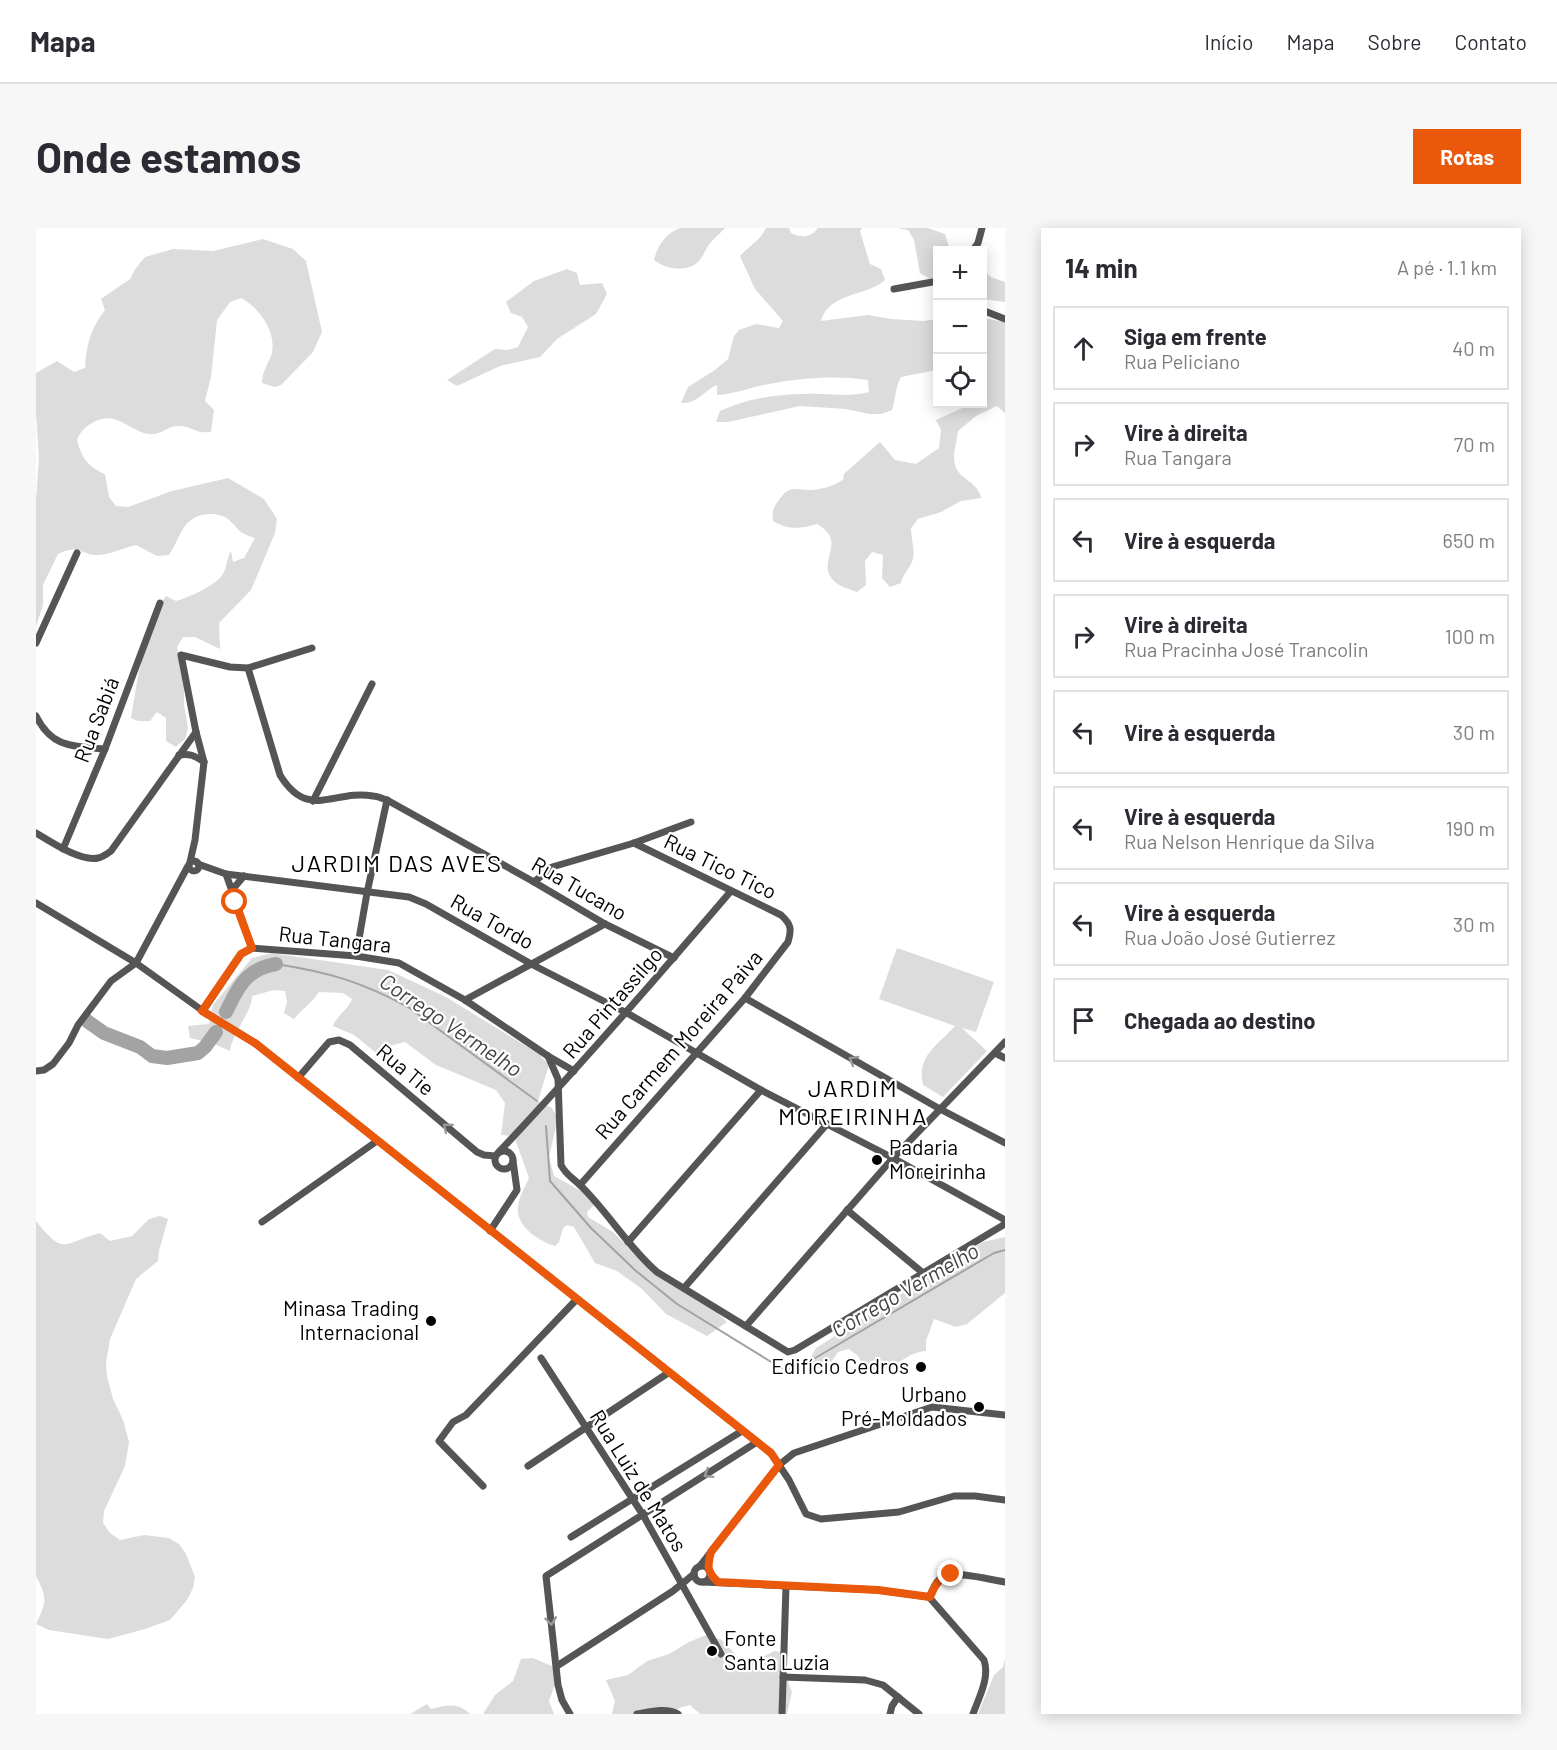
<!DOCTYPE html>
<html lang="pt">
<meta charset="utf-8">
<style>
:root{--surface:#fff;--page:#f7f7f7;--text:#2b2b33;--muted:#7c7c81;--line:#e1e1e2;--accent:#ea580c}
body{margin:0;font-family:Barlow,sans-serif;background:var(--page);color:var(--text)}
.controls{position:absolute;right:18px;top:18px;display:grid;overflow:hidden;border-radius:0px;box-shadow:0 3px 15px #0003}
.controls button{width:54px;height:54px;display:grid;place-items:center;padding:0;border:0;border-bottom:2px solid var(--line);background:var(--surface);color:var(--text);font:30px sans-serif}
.stop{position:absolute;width:18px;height:18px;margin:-14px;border:4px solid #ea580c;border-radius:50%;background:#fff}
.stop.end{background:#ea580c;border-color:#fff;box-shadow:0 2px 6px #0008}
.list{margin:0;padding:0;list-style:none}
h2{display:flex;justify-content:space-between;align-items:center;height:78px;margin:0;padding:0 24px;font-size:26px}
h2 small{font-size:20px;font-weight:400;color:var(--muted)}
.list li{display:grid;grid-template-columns:39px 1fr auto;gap:18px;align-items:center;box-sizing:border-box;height:84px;margin:0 12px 12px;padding:0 12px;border:2px solid var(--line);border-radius:0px}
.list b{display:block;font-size:22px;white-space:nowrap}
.list p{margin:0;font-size:20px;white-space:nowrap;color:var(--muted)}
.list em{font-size:20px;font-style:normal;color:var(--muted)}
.icon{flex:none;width:33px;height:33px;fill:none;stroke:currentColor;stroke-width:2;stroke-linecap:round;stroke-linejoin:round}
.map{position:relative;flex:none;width:969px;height:1486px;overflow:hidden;border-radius:0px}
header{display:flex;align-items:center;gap:36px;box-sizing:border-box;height:84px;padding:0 30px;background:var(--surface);border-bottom:2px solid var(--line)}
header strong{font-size:28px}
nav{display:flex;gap:33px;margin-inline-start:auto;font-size:21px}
.intro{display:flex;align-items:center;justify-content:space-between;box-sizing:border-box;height:144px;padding:0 36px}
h1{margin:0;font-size:42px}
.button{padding:15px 27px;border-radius:0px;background:var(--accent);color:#fff;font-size:21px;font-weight:700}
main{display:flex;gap:36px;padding:0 36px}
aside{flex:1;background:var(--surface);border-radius:0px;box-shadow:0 3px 15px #0003}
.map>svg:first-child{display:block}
.green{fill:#dcdcdc}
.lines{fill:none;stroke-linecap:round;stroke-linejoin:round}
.stream{stroke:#a3a3a3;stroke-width:2}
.river{stroke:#a3a3a3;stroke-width:14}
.minor{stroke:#555;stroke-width:7}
.oneway{stroke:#999}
.route{stroke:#ea580c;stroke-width:8}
.poi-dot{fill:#000;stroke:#fff;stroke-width:2}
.labels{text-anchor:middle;stroke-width:4.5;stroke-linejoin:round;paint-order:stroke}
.street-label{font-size:21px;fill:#000;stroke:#fff}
.poi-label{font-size:21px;fill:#000;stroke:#fff;text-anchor:end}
.water-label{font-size:22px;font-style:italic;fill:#444;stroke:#fff}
.quarter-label{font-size:24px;letter-spacing:1.5px;fill:#000;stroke:#fff}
</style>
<header>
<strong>Mapa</strong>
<nav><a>Início</a><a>Mapa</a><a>Sobre</a><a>Contato</a></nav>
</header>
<div class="intro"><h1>Onde estamos</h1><a class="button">Rotas</a></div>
<main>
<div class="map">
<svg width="969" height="1486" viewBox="0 0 969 1486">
<rect width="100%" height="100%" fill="#fff"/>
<!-- green -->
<g class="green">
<path d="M644,0h45c-4,5 -10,9 -14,14 -5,5 -7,14 -13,20 -12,11 -33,7 -44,-2 4,-15 11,-26 26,-32z"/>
<path d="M730,0h23l2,5c11,5 19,5 27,-5h44l-2,3 10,33 11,5 4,11c-19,17 -56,12 -64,41l47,-6 23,4 33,2 13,-2v51l-36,7c-6,11 -5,21 -9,33l-11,4h-12l-23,-5 -46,-3 -72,16h-12l4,-11c32,-15 68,-18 102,-17 17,1 31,2 47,-2l-1,-12c-32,-5 -68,-2 -99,4 -18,3 -34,10 -52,11v-10c-14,6 -19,19 -36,18l7,-16 27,-17 13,-11 6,-23 5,-6 17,-6 23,4 4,-7 -28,-32 -15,-33c9,-10 20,-15 26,-28z"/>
<path d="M861,0h31l17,6 5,16h-12l-1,27 -7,2 -10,-6 -6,-33 -6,-10z"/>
<path d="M227,11l30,10 13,12 16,71 -9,20 -32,33 -6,2 -13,-4c0,-10 5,-18 9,-27 7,-23 -11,-48 -30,-58l-11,4 -13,18 -6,57 -6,24 9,9 -3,22c-16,2 -17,-5 -31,-6 -12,-1 -20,10 -31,8 -20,-3 -32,-23 -53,-13 -10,5 -15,9 -19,19 4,17 11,27 28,34l4,23 7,9 12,1 44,-16 56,-13 36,21 13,20 -2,14 -24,57 -32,33 1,26 -25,-12h-12l-6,10 7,35v23l4,23 -3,11 -9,8 -10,-6v-23l-9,-6 -7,9h-12l-7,-3c6,-35 14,-94 35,-122l10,5c12,-3 41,-16 47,-27 4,-7 3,-14 8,-23l2,11 11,-4 11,-20c-17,-5 -16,-9 -27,-19 -5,-4 -12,-5 -18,-5 -28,1 -28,22 -41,41l-12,1 -21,-11c-13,3 -25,9 -37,10 -19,1 -17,-12 -41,-1l-15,31v20l-7,22v-128l3,-41 -3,-45v-40l21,-12 17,11 11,-4c1,-23 6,-40 20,-58l-4,-11 29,-20 6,-11 9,-11 28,-8 40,2z"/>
<path d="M531,41l10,4 3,12 22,-2 5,11 -11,20 -39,25 -17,18 -40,9 -43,20 -10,-6 48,-31 12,1 11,-3 10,-20 -6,-10 -11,-4 -5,-11 28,-21z"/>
<path d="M946,41l9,8 14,5v20l-22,-3z"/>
<path d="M947,90l22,4v91l-8,-7 -21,10 -18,15c-1,10 -6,25 -3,34 3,14 23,16 26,33l-20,3 -20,11 -23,7 -7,9c0,11 5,24 1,34 -3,7 -9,12 -11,21l-11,4 -8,-9 1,-23 -11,-3 -7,9 1,24 -9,7c-7,-3 -17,-5 -22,-10 -22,-20 15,-39 -18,-58 -17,5 -29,6 -44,-3 -1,-10 0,-13 6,-21 11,-16 16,-10 33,-10 11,-1 21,-4 31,-10l1,-6 36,-32 15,18 21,4 23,-16 2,-18 -5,-10 35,-16h11z"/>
<path d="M861,720l97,34 -18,50 -14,-4 25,23 -44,46 -20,-12c-7,-29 15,-40 32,-59l-76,-27z"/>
<path d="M236,725l116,17 58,27 93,57 10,11 -11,36 14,7 6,10 -9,39 5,19 38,21 4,6 -9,9 1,5 25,15 41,40 47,25 26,25 -20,14 -41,-22 -24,-25 -25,-18 -22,-8 -21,-36 -7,-2 -4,3 -4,14 -4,4c-16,-5 -40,-20 -37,-40 1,-9 7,-19 11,-28l-15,-42 -13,-1 4,-32 -9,-13 -60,-25 -31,-23 -12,3 -11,8h-6l-22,-18 -21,-9c4,-11 14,-15 19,-27l-9,-6 -24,-1c-7,11 -17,17 -25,27l-10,-6 3,-11 -2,-11 -11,-1 -22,6c0,16 -20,37 -22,55l-18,-8 -22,-5 -2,-12 21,-2 4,-19 39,-47z"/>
<path d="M124,988l8,3 -9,32 -1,10 -22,18 -26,60 -4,24 1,13 6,23 10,21 6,22 -4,24 -21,45 -1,12 7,10 10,7 24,-5 25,3 10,6 7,10 9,23 -2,11 -6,12 -17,20 -25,9 -37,10 -59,-9 -13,-6c10,-21 12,-25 0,-48v-355c29,36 26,22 64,12l10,8 22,-5 17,-17z"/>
<path d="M969,1009v56l-38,31 -11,3 -22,-8 -8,22v10c-28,2 -32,29 -62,16l-6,-11 -9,-7 -11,3 -6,9 -18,9 -9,-3 11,-19 167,-106z"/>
<path d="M670,1407l16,5 24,26 28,-15 7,1 5,24 6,16 -5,22h-87l-10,-9 -11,3 -5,6h-62l3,-13 -9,-21 22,-5 19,-14 22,-7 20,-12z"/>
<path d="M497,1430l21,9 3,11 -8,23 5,13h-71l12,-19 18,-14 8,-22z"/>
<path d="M969,1431v55h-27l16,-39 9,-8z"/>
<path d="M391,1476l4,5c16,-4 26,-7 39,5h-60z"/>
</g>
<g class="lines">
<!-- stream -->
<g class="stream">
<path d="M240,736c52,8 86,18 132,43l129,94"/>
<path d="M510,898l4,55 41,47 45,43 41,33 104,64 11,1 13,-5 189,-111 11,-3"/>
</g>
<!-- river -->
<g class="river">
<path d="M190,784c12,-25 20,-43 50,-48"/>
<path d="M51,793l17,12 36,14 12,9 15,2 31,-5 7,-6 11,-15"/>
</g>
<!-- minor -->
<g class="minor">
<path d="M937,22l5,-7 4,-15"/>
<path d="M858,61l44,-8"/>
<path d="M946,82l23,9"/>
<path d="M0,415l41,-90"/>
<path d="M212,440l32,107c28,46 54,14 93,21 5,0 10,3 14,4l147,82 71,42 69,34"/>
<path d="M0,488c16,32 36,30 69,33"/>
<path d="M143,527c11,-2 16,1 25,7"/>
<path d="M277,573l59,-117"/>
<path d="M0,605c15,9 45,29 62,25 5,-1 9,-4 13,-7l85,-119"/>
<path d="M27,621l42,-100 55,-146"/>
<circle cx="158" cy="638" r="5"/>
<path d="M154,634l5,-22 9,-78 -8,-30 -15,-77 49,12 18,1 64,-20"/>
<path d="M162,636l28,10 26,74"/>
<path d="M190,646l183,23 17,7 107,61 94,48 134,77 132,68 112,62"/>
<path d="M498,654l18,-15 82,-24 57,-21"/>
<path d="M196,662l12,-14"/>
<path d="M0,675l100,60 67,48 52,32 516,410 18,27 17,34 15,5 78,-7 55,-16h21l30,4"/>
<path d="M320,728l11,-63 20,-93"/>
<path d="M709,770l195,111 65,34"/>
<path d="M429,772l140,-76"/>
<path d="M167,783l38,-57 11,-6 104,8 43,7 66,37 83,56 26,15"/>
<path d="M959,825l10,5"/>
<path d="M512,828l10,23 3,86c5,10 12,13 19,20 28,27 48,62 77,87l131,80 7,-2 210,-126"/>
<path d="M0,843l8,-1 9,-6 16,-21 9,-18 33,-44 25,-18 52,-97"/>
<path d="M262,850l31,-36 10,-2 11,5 127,107 7,3 11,1"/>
<circle cx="468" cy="932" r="9"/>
<path d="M462,925c80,-85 157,-173 233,-262"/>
<path d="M544,957l165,-187 43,-56c4,-13 3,-18 -7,-27l-147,-72"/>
<path d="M811,982l76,63"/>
<path d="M226,994l115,-81"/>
<path d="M454,1003l27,-41 -4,-29"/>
<path d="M592,1014l133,-152"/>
<path d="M648,1060l143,-164"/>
<path d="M710,1098l147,-168 112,-116"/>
<path d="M505,1130l102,157 78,139"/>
<path d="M492,1238l140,-93"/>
<path d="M447,1258l-44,-45 14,-19 13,-7 110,-115"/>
<path d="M535,1309l171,-106"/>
<path d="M664,1338l79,-101 15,-12 138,-46 73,8"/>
<circle cx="666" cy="1346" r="8"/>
<path d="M667,1354l175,8 51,7"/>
<path d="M893,1369l55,63c6,18 -5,37 -11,54"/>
<path d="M893,1369c4,-7 6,-16 13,-20 12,-7 49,3 63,5"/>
<path d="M521,1438l116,-75 21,-17"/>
<path d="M747,1449l82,3 18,5 36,29"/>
<path d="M534,1486l-8,-14 -4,-15 -12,-109 211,-134"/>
<path d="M601,1486c12,-2 29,-7 41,0"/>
<path d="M746,1486l4,-128"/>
<path d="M854,1486l2,-8 6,-9"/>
</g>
</g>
<!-- one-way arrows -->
<defs><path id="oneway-chevron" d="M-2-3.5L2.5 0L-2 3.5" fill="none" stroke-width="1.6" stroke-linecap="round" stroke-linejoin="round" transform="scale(1.5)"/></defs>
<g class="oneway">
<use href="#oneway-chevron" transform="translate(817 832) rotate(-150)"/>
<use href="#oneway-chevron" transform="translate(411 899) rotate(-140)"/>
<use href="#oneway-chevron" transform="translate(672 1246) rotate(148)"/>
<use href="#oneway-chevron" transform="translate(515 1393) rotate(83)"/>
</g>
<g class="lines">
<!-- route -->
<path class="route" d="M199,674l17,46 -11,6 -39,57 53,32 516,410 8,12 -68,87c-4,15 -4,20 7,30l160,8 52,7c5,-12 8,-18 21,-23"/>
</g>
<!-- markers -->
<g class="poi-dot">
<circle cx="841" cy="932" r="6"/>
<circle cx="395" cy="1093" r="6"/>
<circle cx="885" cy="1139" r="6"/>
<circle cx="943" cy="1179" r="6"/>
<circle cx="676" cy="1423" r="6"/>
</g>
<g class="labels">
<!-- street labels -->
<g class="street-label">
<text transform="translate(61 492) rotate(-69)" y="7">Rua Sabiá</text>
<text transform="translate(684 639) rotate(26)" y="7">Rua Tico Tico</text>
<text transform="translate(543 661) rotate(30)" y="7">Rua Tucano</text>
<text transform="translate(456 694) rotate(29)" y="7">Rua Tordo</text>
<text transform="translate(299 712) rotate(6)" y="7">Rua Tangara</text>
<text transform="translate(577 775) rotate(-49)" y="7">Rua Pintassilgo</text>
<text transform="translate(643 817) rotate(-49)" y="7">Rua Carmem Moreira Paiva</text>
<text transform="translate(369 842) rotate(40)" y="7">Rua Tie</text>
<text transform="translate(602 1253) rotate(58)" y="7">Rua Luiz de Matos</text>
</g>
<!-- poi labels -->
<g class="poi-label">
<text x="853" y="927" text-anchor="start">Padaria<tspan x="853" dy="24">Moreirinha</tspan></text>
<text x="383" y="1088">Minasa Trading<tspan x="383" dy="24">Internacional</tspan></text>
<text x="873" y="1146">Edifício Cedros</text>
<text x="931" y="1174">Urbano<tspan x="931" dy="24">Pré-Moldados</tspan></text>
<text x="688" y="1418" text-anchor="start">Fonte<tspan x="688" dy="24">Santa Luzia</tspan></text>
</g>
<!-- water labels -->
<g class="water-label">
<text transform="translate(415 797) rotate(34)" y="8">Corrego Vermelho</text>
<text transform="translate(869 1062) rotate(-30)" y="8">Corrego Vermelho</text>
</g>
<!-- quarter labels -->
<g class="quarter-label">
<text x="361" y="644">JARDIM DAS AVES</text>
<text x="817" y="869">JARDIM<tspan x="817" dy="28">MOREIRINHA</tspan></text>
</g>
</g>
</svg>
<div class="controls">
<button>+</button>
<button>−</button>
<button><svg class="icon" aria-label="locate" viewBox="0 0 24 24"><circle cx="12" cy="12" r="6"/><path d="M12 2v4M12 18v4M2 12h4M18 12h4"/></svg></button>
</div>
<div class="stop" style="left:199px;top:674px"></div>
<div class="stop end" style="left:915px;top:1346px"></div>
</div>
<aside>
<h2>14 min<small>A pé · 1.1 km</small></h2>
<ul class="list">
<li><svg class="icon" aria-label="ahead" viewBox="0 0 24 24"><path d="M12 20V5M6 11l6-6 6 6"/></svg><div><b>Siga em frente</b><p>Rua Peliciano</p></div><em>40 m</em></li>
<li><svg class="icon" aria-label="right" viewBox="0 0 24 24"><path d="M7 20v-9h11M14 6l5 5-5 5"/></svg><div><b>Vire à direita</b><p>Rua Tangara</p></div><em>70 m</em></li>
<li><svg class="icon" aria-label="left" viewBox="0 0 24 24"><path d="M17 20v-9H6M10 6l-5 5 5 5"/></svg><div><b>Vire à esquerda</b></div><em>650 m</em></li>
<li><svg class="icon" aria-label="right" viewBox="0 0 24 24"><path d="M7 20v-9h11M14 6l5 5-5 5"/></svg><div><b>Vire à direita</b><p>Rua Pracinha José Trancolin</p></div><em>100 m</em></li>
<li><svg class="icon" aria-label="left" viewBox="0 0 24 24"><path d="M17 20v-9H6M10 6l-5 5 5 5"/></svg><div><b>Vire à esquerda</b></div><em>30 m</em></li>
<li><svg class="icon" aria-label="left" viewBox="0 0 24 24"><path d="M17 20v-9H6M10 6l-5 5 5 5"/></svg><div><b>Vire à esquerda</b><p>Rua Nelson Henrique da Silva</p></div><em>190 m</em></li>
<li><svg class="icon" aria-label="left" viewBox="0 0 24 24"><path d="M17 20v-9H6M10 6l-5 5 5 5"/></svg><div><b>Vire à esquerda</b><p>Rua João José Gutierrez</p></div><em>30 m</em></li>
<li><svg class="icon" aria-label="arrive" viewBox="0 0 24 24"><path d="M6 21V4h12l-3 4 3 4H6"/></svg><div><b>Chegada ao destino</b></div></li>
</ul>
</aside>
</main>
